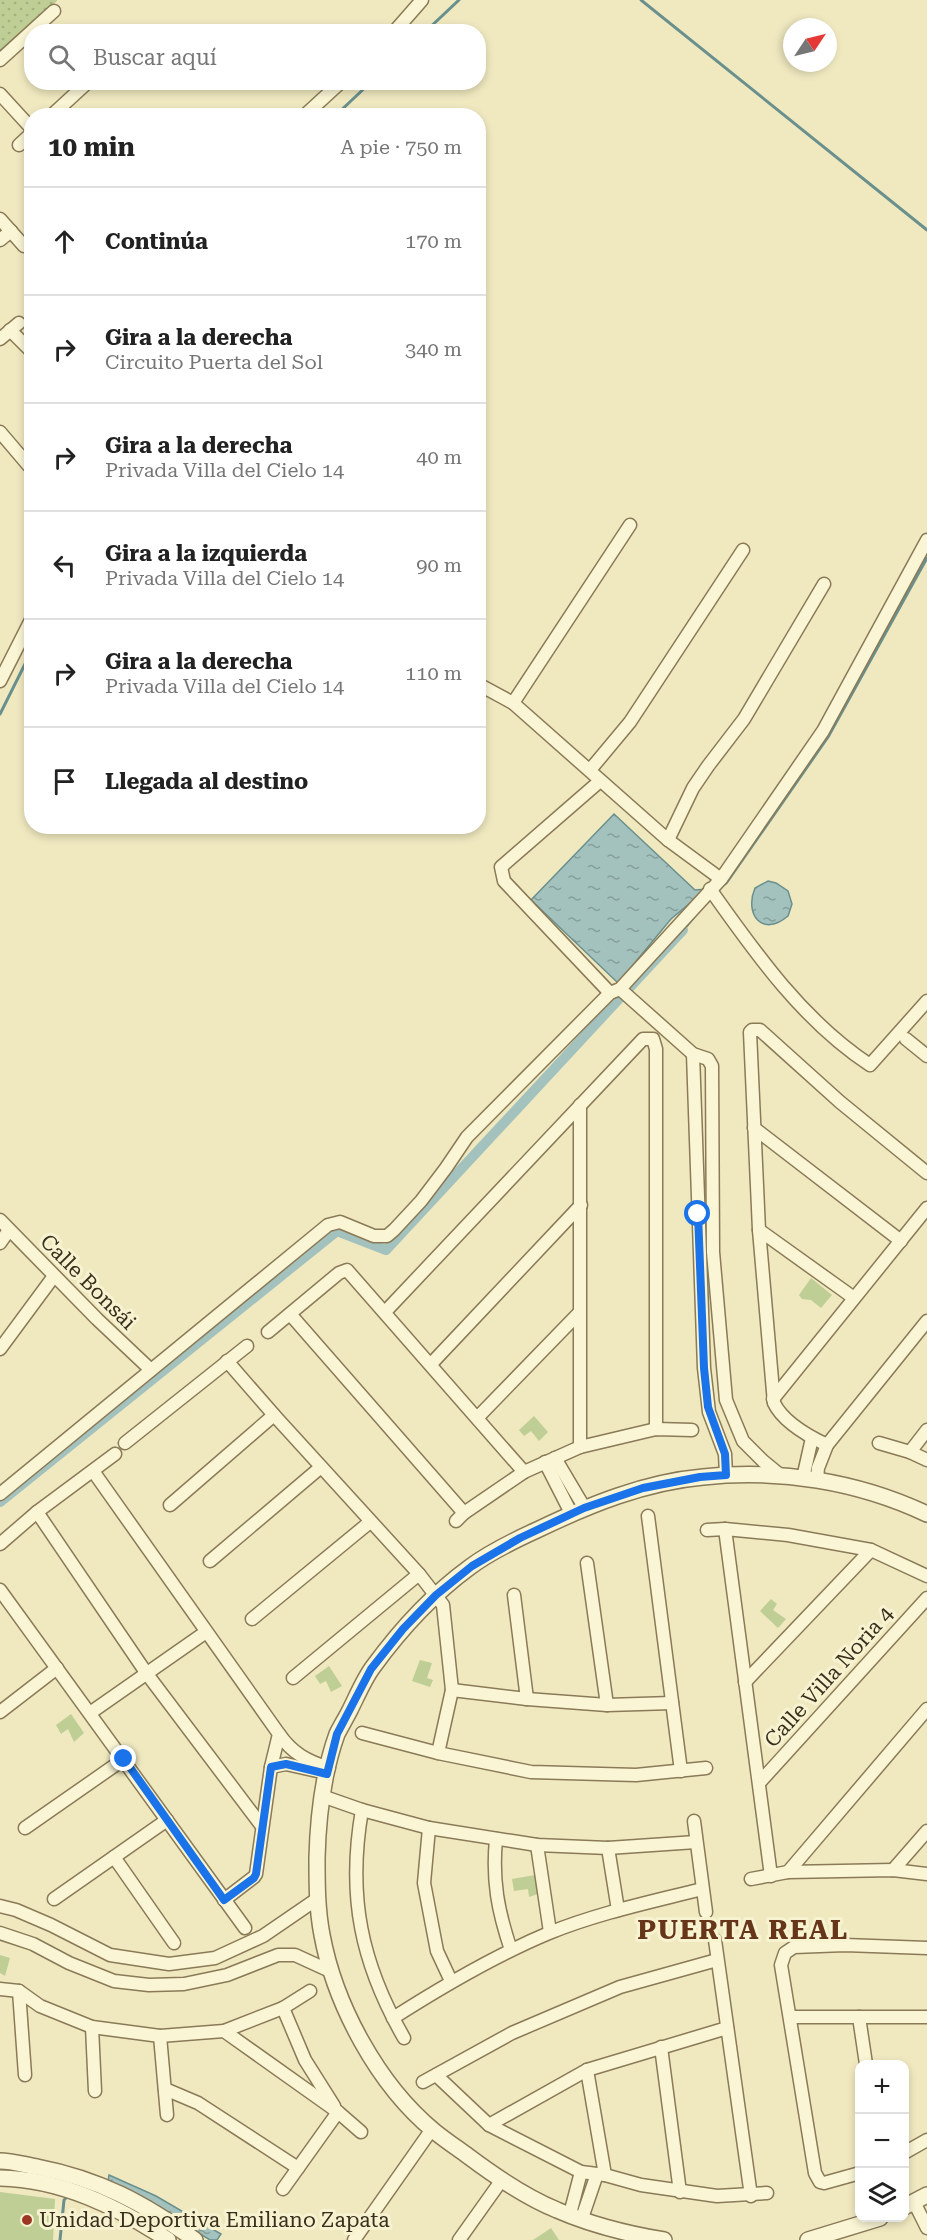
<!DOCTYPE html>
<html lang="es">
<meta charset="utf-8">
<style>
:root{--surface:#fff;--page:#f6f6f6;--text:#222;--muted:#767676;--line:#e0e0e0}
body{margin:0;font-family:"Roboto Serif",serif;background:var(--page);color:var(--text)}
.controls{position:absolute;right:18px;bottom:18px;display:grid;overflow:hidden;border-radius:12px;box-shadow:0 3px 9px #0003}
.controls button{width:54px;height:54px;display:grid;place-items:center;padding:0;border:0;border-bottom:2px solid var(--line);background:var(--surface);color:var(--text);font:30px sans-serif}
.compass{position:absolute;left:783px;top:18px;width:54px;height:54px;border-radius:50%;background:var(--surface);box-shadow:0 3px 9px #0003;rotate:55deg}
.stop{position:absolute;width:18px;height:18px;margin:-14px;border:4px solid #1a73e8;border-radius:50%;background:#fff}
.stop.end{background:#1a73e8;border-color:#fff;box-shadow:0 2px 6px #0008}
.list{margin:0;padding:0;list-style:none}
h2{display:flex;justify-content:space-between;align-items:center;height:78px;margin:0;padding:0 24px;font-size:26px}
h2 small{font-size:20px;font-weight:400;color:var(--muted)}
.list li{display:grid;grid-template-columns:39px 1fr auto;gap:18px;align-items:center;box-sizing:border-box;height:108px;padding:0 24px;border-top:2px solid var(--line)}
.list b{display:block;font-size:22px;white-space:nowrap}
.list p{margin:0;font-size:20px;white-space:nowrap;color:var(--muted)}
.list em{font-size:20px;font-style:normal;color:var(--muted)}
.icon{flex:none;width:33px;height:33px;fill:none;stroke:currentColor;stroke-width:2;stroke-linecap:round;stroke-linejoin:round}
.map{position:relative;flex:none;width:927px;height:2240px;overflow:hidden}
.search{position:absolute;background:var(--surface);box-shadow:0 3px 9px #0003;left:24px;top:24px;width:462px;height:66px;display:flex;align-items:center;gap:15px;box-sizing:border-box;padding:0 21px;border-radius:24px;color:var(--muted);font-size:22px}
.panel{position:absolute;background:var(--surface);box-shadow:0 3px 9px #0003;left:24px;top:108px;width:462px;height:726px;border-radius:24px}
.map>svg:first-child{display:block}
.grass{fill:#bece94}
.garden{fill:url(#garden-dots)}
.water{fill:url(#water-ripples);stroke:#6a908d;stroke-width:1.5}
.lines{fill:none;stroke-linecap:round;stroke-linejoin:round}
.stream{stroke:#6a908d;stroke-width:3}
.canal{stroke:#a3c2be;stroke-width:10}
.minor-casing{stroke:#8a7a57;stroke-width:15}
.tertiary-casing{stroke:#8a7a57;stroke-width:18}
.minor{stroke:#faf5d4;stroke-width:12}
.tertiary{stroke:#faf5d4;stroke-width:15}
.route{stroke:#1a73e8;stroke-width:8}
.poi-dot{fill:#9c3724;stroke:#f7f2d0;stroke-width:2}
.labels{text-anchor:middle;stroke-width:6;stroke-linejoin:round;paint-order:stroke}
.street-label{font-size:21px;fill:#392f1c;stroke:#f7f2d0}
.poi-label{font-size:21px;fill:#392f1c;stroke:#f7f2d0;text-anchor:start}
.district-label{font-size:27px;font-weight:bold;letter-spacing:1.5px;fill:#67361a;stroke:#f7f2d0}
</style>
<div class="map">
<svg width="927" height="2240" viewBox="0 0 927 2240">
<defs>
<pattern id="garden-dots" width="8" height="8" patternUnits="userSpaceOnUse" patternTransform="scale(1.5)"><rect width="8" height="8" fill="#bece94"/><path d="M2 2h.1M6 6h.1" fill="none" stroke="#a4b17f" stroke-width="1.8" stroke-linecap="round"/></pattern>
<pattern id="water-ripples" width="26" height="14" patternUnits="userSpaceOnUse" patternTransform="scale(1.5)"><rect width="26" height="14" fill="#a3c2be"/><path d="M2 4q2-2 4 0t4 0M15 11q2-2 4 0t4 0" fill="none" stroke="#869e9a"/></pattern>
</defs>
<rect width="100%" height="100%" fill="#f0e9c0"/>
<!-- grass -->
<g class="grass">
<path d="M811,1278l21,17 -11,13 -10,-8 -9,-1 -3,-4z"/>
<path d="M534,1416l14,16 -9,9 -8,-10 -7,5 -5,-6z"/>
<path d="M771,1599l6,5 -4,6 13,9 -8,9 -18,-17z"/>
<path d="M420,1660l12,3 -5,15 6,2 -3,7 -18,-6z"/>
<path d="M329,1666l13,20 -11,6 -5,-11 -6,3 -5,-8z"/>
<path d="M71,1714l13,19 -10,9 -6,-13 -7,5 -5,-9z"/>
<path d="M535,1875l3,19 -9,3 -1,-8 -14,2 -2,-12z"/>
<path d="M0,1955l10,3 -5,18 -5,-3z"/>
<path d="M0,2192l55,7 -2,41h-53z"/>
<path d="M551,2228l8,12h-26z"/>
</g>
<!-- garden -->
<path class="garden" d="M0,0h57v1l-57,50z"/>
<!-- water -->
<g class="water">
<path d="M614,814l81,76 12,-1 -36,30 -53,64 -87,-83z"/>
<path d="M768,881l8,2 12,8 4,13 -4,12c-26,22 -44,-2 -33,-28z"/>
<path d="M109,2175l47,21 65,38 -4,6h-7l-58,-36 -44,-22z"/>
</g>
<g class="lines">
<!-- stream -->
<g class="stream">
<path d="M641,0l286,230"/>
<path d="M425,32l34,-32"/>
<path d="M335,116l36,-34"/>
<path d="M0,714l32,-64"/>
<path d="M722,886l5,-4 101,-145 99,-179"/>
<path d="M683,930l10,-12"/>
<path d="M60,2240l4,-40 4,-4"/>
</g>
<!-- canal -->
<path class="canal" d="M0,1502l337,-271 49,19 297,-320"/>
<defs>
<g id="minor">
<path d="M394,32l28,-32"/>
<path d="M0,60l54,-49"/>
<path d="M0,94l32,35"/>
<path d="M51,116l37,-34"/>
<path d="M304,116l37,-34"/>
<path d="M19,145l13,-12"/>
<path d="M0,219l24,27"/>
<path d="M0,240l11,-9"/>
<path d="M10,330l22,22"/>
<path d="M0,339l19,-16"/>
<path d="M0,432l29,34"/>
<path d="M0,681l32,-63"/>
<path d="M478,684l35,19 155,137 53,39"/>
<path d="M513,703l117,-178"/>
<path d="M590,770l40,-48 113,-172"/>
<path d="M600,781l-99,86 3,14 106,112"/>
<path d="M668,840l25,-52 15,-22 36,-47 80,-135"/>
<path d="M710,889c46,65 93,132 160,176l57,-64"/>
<path d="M620,989l73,65 15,5 4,7 1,186 13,148 17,41 20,20 17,14"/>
<path d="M906,1039l21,17"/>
<path d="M693,1054l11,314 5,44 16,42 1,21"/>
<path d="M754,1128l147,113"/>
<path d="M0,1220l97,99 54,51"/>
<path d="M759,1230l95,68"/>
<path d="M0,1243l9,-13"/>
<path d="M385,1312l258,-273h10l3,10v380"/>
<path d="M290,1314l174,199"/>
<path d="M268,1332l71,-59 8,-3 177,202"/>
<path d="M0,1349l54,-73"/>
<path d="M227,1361l47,54 145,159 24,31 9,85 -14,63"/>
<path d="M431,1364l150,-159"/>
<path d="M773,1399l154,-191"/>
<path d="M478,1417l101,-104"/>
<path d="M125,1443l122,-97"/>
<path d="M879,1443l31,9 17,8"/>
<path d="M827,1445c-19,-9 -44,-23 -53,-42l-15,-173 -9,-198 2,-2h8l80,72 87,71"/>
<path d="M580,1447v-342"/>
<path d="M910,1452l17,-22"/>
<path d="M555,1458l29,49"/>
<path d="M545,1462l26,51"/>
<path d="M93,1471l186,263 -8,33 -15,107 -2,3 -30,23"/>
<path d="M803,1478l9,-40"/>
<path d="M817,1479l1,-11 9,-23 100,-124"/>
<path d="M0,1494l328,-269 12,-3 34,14h13l7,-6 27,-29 25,-33 21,-31 143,-144 10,-4 101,-110 102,-148 104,-191"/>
<path d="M170,1505l104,-90"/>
<path d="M37,1512l110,162 114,151"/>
<path d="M648,1516l33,255"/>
<path d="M456,1521l8,-8 60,-41 56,-25 76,-18 36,1"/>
<path d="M725,1529l46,347"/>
<path d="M707,1530l18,-1 63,6 83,15 56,26"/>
<path d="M0,1544l37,-32 78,-58"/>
<path d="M210,1561l111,-94"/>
<path d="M587,1563l20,142"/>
<path d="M0,1590l245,338"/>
<path d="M514,1595l13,104"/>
<path d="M252,1619l118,-97"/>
<path d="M293,1678l126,-104"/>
<path d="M745,1682l126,-132"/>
<path d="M452,1690l75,9 80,6 65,-2"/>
<path d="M0,1712l57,-44"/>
<path d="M90,1713l116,-81"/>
<path d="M362,1733l76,20 93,19 105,3 70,-7"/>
<path d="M279,1734c13,19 28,27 50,34"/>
<path d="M271,1767l15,-3 31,7"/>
<path d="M760,1782l167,-184"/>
<path d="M322,1796l40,14 67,18 108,17 71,3 88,-6"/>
<path d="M362,1810c-15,86 -1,153 42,228"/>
<path d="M694,1821l12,91"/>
<path d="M25,1828l99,-69"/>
<path d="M429,1828l-5,55 13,68 14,30"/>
<path d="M496,1839c-4,42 2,72 15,111"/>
<path d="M537,1845l13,87"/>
<path d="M608,1848l10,62"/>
<path d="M114,1857l60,86"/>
<path d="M893,1870l34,-39"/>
<path d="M788,1872l139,-163"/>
<path d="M751,1879l37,-7 105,-2 34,4"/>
<path d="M54,1899l113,-79"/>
<path d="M0,1906l16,4 35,15 59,30 59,9 46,-6 48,-22 54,-37"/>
<path d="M0,1933l33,11 36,19 45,18 35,4 35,-1 43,-9 51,-20h17l35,16"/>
<path d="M715,1940l36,256"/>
<path d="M0,1989l19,2 21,15 52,21 68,9 64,-5 59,-23 27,-17"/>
<path d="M19,1991l6,84"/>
<path d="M283,2008l22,52 29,46"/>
<path d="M790,2017h137"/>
<path d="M859,2017l7,47"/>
<path d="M393,2018c50,-32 101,-62 156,-85 49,-20 102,-31 153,-44"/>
<path d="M92,2027l3,64"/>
<path d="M224,2031l114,81 23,20"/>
<path d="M160,2036l7,79"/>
<path d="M661,2047l19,145"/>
<path d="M587,2070l18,105"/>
<path d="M436,2075l53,50 92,47 24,3 36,10 76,11 50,-3"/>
<path d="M423,2082l89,-49 108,-46 97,-27"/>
<path d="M165,2089l33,14 100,65"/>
<path d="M489,2125l98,-55 140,-42"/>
<path d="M904,2153l23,-13"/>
<path d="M860,2173l-36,10 -4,-1 -5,-9 -34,-208 4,-12 9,-6 51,-2 82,3"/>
<path d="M283,2189l55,-77"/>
<path d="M914,2202l13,26"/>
<path d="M570,2214l11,-42"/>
<path d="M582,2218l15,-44"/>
<path d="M354,2240l78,-111"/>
<path d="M459,2240l42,-59"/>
</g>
<g id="tertiary">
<path d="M0,2161c12,0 25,4 37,6 62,12 107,36 158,73"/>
<path d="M0,2178c61,1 118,29 168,62"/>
<path d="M904,2207l23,-12"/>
<path d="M664,2240c-36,-6 -73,-15 -107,-30 -32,-13 -61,-33 -89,-54 -11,-8 -23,-16 -34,-25 -56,-46 -99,-126 -112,-196 -5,-26 -5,-51 -5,-77 1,-41 6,-85 20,-124 4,-8 9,-16 13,-24 7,-14 14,-31 23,-43 27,-37 60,-73 97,-100 20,-15 45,-27 67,-37 52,-25 108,-48 166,-53 76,-8 154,4 224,37"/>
<path d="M808,2240l72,-22"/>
</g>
</defs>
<!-- minor casing -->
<use href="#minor" class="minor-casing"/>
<!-- tertiary casing -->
<use href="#tertiary" class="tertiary-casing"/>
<!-- minor -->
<use href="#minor" class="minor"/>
<!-- tertiary -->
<use href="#tertiary" class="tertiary"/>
</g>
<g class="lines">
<!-- route -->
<path class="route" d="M124,1759l100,141 30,-22 2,-4 15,-107 15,-3 41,10 10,-40 34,-65 32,-40 33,-34 36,-29 48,-28 64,-30 59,-20 57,-11 26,-2 -1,-21 -17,-47 -4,-39 -6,-154"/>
</g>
<!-- markers -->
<circle class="poi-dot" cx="27" cy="2220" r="6"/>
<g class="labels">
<!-- street labels -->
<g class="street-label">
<text transform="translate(88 1282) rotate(45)" y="7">Calle Bonsái</text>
<text transform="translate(829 1677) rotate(-48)" y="7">Calle Villa Noria 4</text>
</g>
<!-- poi labels -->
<g class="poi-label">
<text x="39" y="2227">Unidad Deportiva Emiliano Zapata</text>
</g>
<!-- district labels -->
<g class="district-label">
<text x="743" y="1939">PUERTA REAL</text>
</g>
</g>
</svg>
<div class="controls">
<button>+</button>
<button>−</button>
<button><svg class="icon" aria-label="layers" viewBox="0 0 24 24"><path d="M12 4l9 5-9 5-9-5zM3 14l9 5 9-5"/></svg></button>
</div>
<svg class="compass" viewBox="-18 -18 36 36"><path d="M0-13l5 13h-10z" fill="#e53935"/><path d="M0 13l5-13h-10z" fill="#767676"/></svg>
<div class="stop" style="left:698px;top:1214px"></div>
<div class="stop end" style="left:124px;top:1759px"></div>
<div class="search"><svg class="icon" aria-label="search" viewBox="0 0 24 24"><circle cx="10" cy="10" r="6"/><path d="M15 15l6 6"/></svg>Buscar aquí</div>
<section class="panel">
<h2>10 min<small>A pie · 750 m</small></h2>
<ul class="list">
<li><svg class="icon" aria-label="ahead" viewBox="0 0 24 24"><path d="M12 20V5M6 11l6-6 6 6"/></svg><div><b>Continúa</b></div><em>170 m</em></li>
<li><svg class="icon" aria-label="right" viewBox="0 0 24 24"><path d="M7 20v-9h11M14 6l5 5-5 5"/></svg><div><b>Gira a la derecha</b><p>Circuito Puerta del Sol</p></div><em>340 m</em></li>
<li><svg class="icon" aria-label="right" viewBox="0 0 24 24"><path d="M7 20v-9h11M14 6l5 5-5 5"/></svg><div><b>Gira a la derecha</b><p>Privada Villa del Cielo 14</p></div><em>40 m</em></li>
<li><svg class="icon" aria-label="left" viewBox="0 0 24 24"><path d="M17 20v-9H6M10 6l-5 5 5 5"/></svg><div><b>Gira a la izquierda</b><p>Privada Villa del Cielo 14</p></div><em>90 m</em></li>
<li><svg class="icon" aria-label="right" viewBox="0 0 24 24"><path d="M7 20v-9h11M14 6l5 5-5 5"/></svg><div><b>Gira a la derecha</b><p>Privada Villa del Cielo 14</p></div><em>110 m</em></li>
<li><svg class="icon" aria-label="arrive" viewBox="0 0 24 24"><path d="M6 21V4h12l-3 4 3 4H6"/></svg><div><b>Llegada al destino</b></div></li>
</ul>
</section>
</div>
